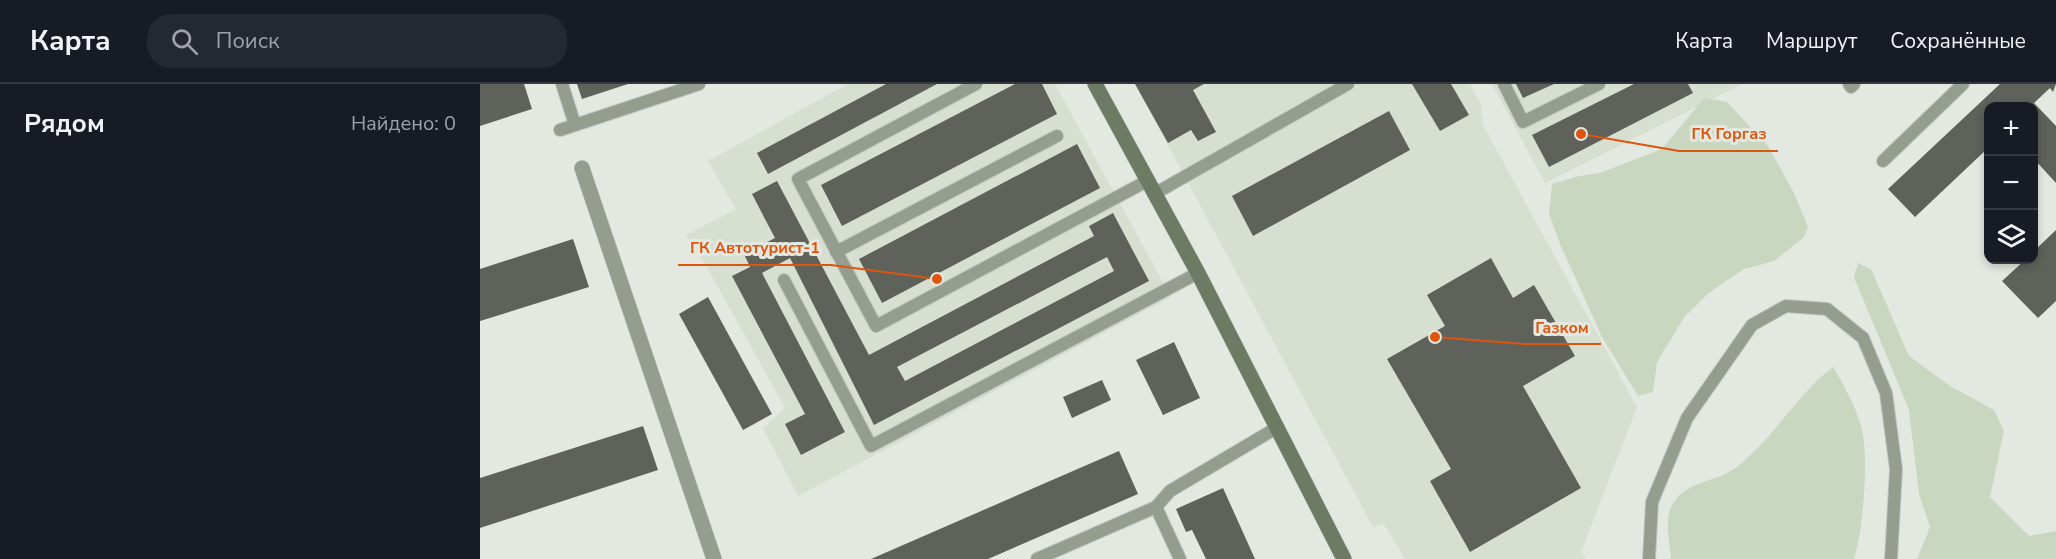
<!DOCTYPE html>
<html lang="ru">
<meta charset="utf-8">
<style>
:root{--surface:#171b24;--page:#242831;--text:#f1f3f6;--muted:#9ea1a6;--line:#363941}
body{margin:0;font-family:"Nunito Sans",sans-serif;background:var(--page);color:var(--text)}
.controls{position:absolute;right:18px;top:18px;display:grid;overflow:hidden;border-radius:12px;box-shadow:0 3px 9px #0003}
.controls button{width:54px;height:54px;display:grid;place-items:center;padding:0;border:0;border-bottom:2px solid var(--line);background:var(--surface);color:var(--text);font:30px sans-serif}
.list{margin:0;padding:0;list-style:none}
h2{display:flex;justify-content:space-between;align-items:center;height:78px;margin:0;padding:0 24px;font-size:26px}
h2 small{font-size:20px;font-weight:400;color:var(--muted)}
.icon{flex:none;width:33px;height:33px;fill:none;stroke:currentColor;stroke-width:2;stroke-linecap:round;stroke-linejoin:round}
.map{position:relative;flex:none;width:1576px;height:475px;overflow:hidden}
header{display:flex;align-items:center;gap:36px;box-sizing:border-box;height:84px;padding:0 30px;background:var(--surface);border-bottom:2px solid var(--line)}
header strong{font-size:28px}
nav{display:flex;gap:33px;margin-inline-start:auto;font-size:21px}
.search{width:420px;height:54px;background:var(--page);display:flex;align-items:center;gap:15px;box-sizing:border-box;padding:0 21px;border-radius:24px;color:var(--muted);font-size:22px}
main{display:flex}
aside{flex:1;background:var(--surface)}
.map>svg:first-child{display:block}
.built{fill:#d6dfd0}
.green{fill:#c9d7c0}
.building{fill:#5e625b;fill-rule:evenodd}
.lines{fill:none;stroke-linecap:round;stroke-linejoin:round}
.lane-casing{stroke:#c1c5be;stroke-width:14}
.street-casing{stroke:#c1c5be;stroke-width:16}
.secondary-casing{stroke:#c1c5be;stroke-width:16}
.lane{stroke:#949d8e;stroke-width:12}
.street{stroke:#949d8e;stroke-width:15}
.secondary{stroke:#6d7a64;stroke-width:15}
.leader{fill:none;stroke:#de560d;stroke-width:2}
.callout-dot{fill:#de560d;stroke:#e3e8e0;stroke-width:2}
.callout-label{font-size:16px;text-anchor:middle;font-weight:bold;fill:#de560d;stroke:#e3e8e0;stroke-width:6;stroke-linejoin:round;paint-order:stroke}
</style>
<header>
<strong>Карта</strong>
<div class="search"><svg class="icon" aria-label="search" viewBox="0 0 24 24"><circle cx="10" cy="10" r="6"/><path d="M15 15l6 6"/></svg>Поиск</div>
<nav><a>Карта</a><a>Маршрут</a><a>Сохранённые</a></nav>
</header>
<main>
<aside>
<h2>Рядом<small>Найдено: 0</small></h2>
<ul class="list">
</ul>
</aside>
<div class="map">
<svg width="1576" height="475" viewBox="0 0 1576 475">
<rect width="100%" height="100%" fill="#e3e8e0"/>
<!-- built -->
<g class="built">
<path d="M368,0h207l116,213 -373,199 -35,-68 22,-20 -82,-148 -17,-25 50,-26 -28,-48z"/>
<path d="M655,0h335l11,20 2,21 154,282 -56,145 5,7h-181l-21,-35 -11,3z"/>
<path d="M1012,0h250l-197,99z"/>
</g>
<!-- green -->
<g class="green">
<path d="M1224,14l23,4 41,44 26,47 14,34 -4,10 -30,24 -30,8 -34,23 -25,24 -28,46 -4,30 -15,4 -36,-59 -42,-93 -11,-30 3,-30 27,-8 21,-3 62,-24z"/>
<path d="M1378,179l13,6 38,87 41,30 44,24 10,21 -14,66 39,39 27,-5v28h-139l13,-32 -11,-33 -10,-84 -55,-133z"/>
<path d="M1353,283c12,21 26,44 30,68 5,30 0,96 -9,124h-183c-1,-15 -7,-40 1,-54 15,-25 42,-22 62,-36 39,-29 61,-73 99,-102z"/>
</g>
<!-- building -->
<g class="building">
<path d="M0,0h44l8,25 -52,17z"/>
<path d="M97,0h51l-46,15z"/>
<path d="M406,0h51l-169,90 -11,-21z"/>
<path d="M535,0h27l15,30 -215,112 -21,-41z"/>
<path d="M655,0h69l-11,6 23,42 -18,9 -7,-11 -23,13z"/>
<path d="M932,0h39l18,31 -29,16z"/>
<path d="M1036,0h38l-31,14z"/>
<path d="M1154,0h54l5,9 -144,74 -17,-32z"/>
<path d="M1520,0h56l-3,8 -3,-4 -16,15 22,23v57l-22,-24v-53h-46v42l-73,69 -27,-28z"/>
<path d="M909,27l21,39 -157,86 -21,-40z"/>
<path d="M597,60l23,44 -218,115 -23,-44z"/>
<path d="M297,97l92,174 225,-119 -5,-10 24,-13 36,68 -275,144 -84,-167 -28,15 83,159 -44,23 -16,-31 20,-10 -73,-138 18,-9 -6,-13 31,-16 -23,-44zM627,173l7,14 -209,110 -8,-14z"/>
<path d="M1576,146v71l-18,17 -36,-37 23,-21h9v-9z"/>
<path d="M93,155l16,48 -109,34v-52z"/>
<path d="M1011,174l22,40 21,-13 41,71 -52,30 58,102 -111,64 -40,-71 21,-12 -64,-110 58,-33 -18,-31z"/>
<path d="M228,213l64,117 -29,16 -64,-116z"/>
<path d="M694,258l26,56 -37,17 -27,-55z"/>
<path d="M622,296l9,20 -39,18 -9,-21z"/>
<path d="M163,342l15,44 -178,58v-50z"/>
<path d="M639,367l19,43 -150,65h-117z"/>
<path d="M743,404l32,71h-49l-14,-29 -6,2 -10,-23z"/>
</g>
<g class="lines">
<defs>
<g id="lane">
<path d="M82,0l13,41"/>
<path d="M496,0l-178,95 78,147 271,-145"/>
<path d="M1024,0l19,38 76,-38"/>
<path d="M1369,0l2,3 3,-3"/>
<path d="M80,46l139,-46"/>
<path d="M1403,77l80,-77"/>
<path d="M674,110l194,-110"/>
<path d="M356,168l221,-116"/>
<path d="M304,196l87,166 327,-173"/>
<path d="M676,423l24,52"/>
<path d="M557,475l119,-52 14,-16 108,-64"/>
<path d="M1169,475l3,-57 35,-84 65,-93 34,-19 41,3 36,29 23,55 10,76 -5,90"/>
</g>
<path id="street" d="M102,84l132,391"/>
<path id="secondary" d="M615,0l103,189 146,286"/>
</defs>
<!-- lane casing -->
<use href="#lane" class="lane-casing"/>
<!-- street casing -->
<use href="#street" class="street-casing"/>
<!-- secondary casing -->
<use href="#secondary" class="secondary-casing"/>
<!-- lane -->
<use href="#lane" class="lane"/>
<!-- street -->
<use href="#street" class="street"/>
<!-- secondary -->
<use href="#secondary" class="secondary"/>
</g>
<!-- callouts -->
<path class="leader" d="M1101 50L1199 67H1298M457 195L351 181H198M955 253L1044 260H1121"/>
<g class="callout-dot">
<circle cx="1101" cy="50" r="6"/>
<circle cx="457" cy="195" r="6"/>
<circle cx="955" cy="253" r="6"/>
</g>
<g class="callout-label">
<text x="1249" y="55">ГК Горгаз</text>
<text x="275" y="169">ГК Автотурист-1</text>
<text x="1082" y="249">Газком</text>
</g>
</svg>
<div class="controls">
<button>+</button>
<button>−</button>
<button><svg class="icon" aria-label="layers" viewBox="0 0 24 24"><path d="M12 4l9 5-9 5-9-5zM3 14l9 5 9-5"/></svg></button>
</div>
</div>
</main>
